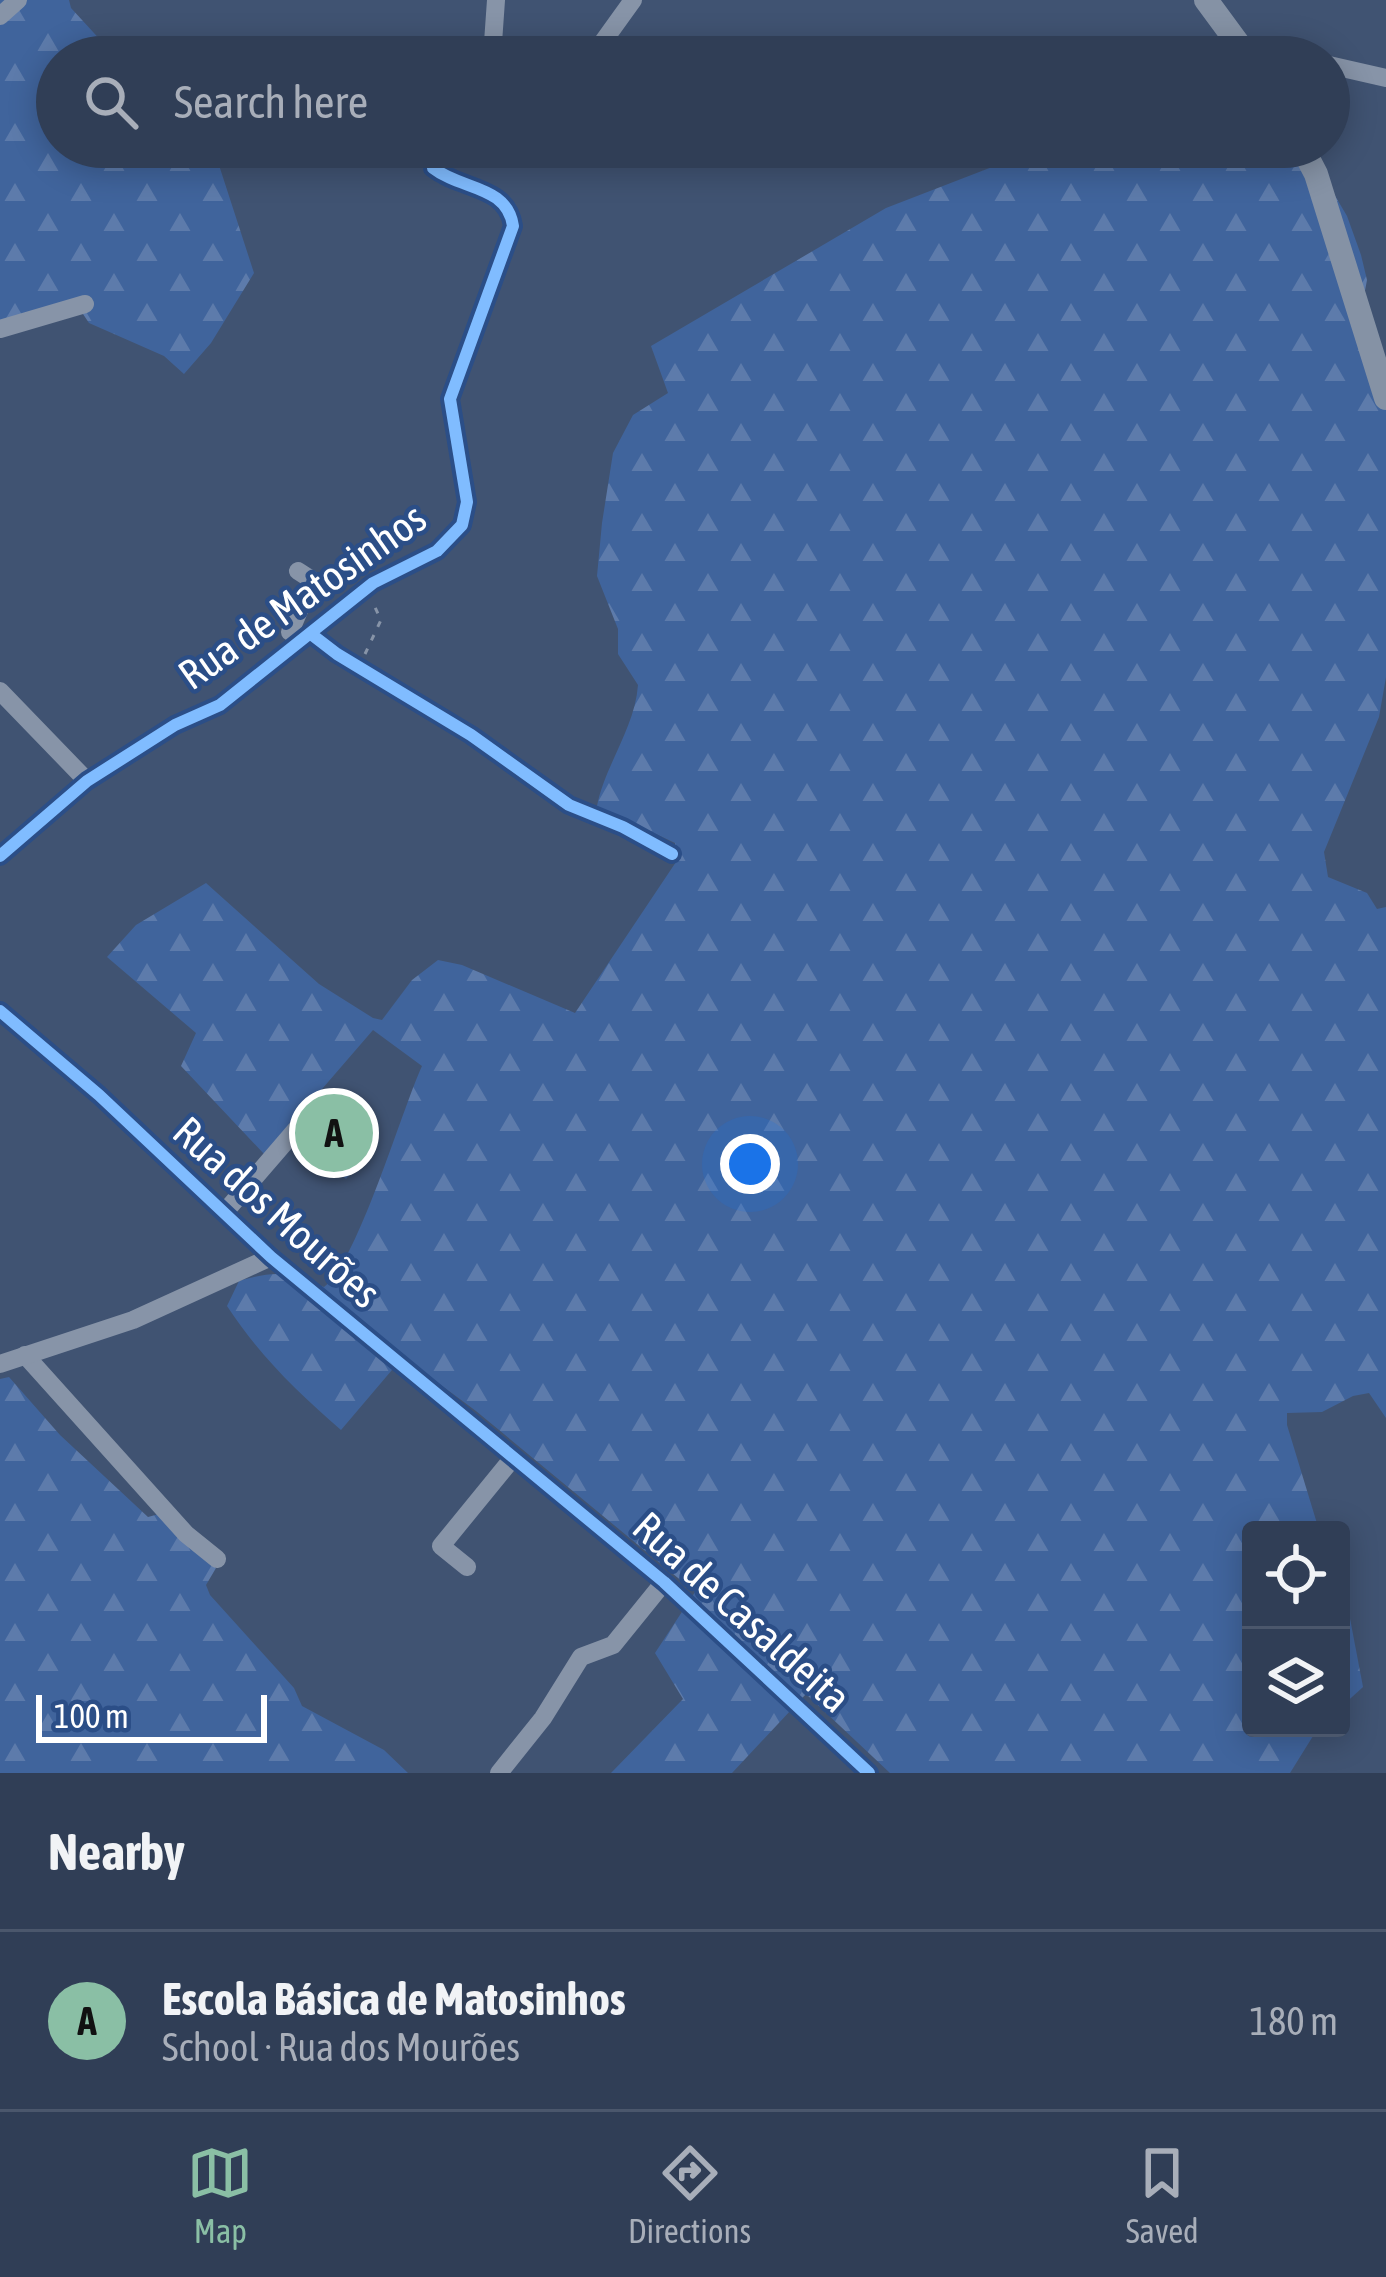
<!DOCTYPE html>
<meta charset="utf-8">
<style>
:root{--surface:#303e56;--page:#38455c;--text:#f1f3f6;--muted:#a8aeb9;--line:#4b576c;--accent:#8abfa5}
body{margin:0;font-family:"Asap Condensed",sans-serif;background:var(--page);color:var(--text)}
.controls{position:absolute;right:36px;bottom:36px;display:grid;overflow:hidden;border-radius:12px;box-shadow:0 6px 30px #0003}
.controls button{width:108px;height:108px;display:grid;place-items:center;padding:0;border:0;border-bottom:3px solid var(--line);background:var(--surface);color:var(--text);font:60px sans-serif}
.scale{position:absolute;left:36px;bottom:30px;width:231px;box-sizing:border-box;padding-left:12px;border:6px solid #fff;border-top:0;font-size:33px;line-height:42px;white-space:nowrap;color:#fff;-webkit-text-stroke:9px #2b4e87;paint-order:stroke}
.you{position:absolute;left:750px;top:1164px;width:42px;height:42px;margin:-30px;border:9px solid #fff;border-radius:50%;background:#1a73e8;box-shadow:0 0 0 18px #1a73e833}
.badge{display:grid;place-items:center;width:78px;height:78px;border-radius:50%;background:var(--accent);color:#111;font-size:39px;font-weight:700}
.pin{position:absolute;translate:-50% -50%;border:6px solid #fff;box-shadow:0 3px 12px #0006}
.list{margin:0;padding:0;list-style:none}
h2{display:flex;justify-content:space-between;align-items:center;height:156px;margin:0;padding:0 48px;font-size:51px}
h2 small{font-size:39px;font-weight:400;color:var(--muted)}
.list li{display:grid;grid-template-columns:78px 1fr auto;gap:36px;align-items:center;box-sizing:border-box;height:180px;padding:0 48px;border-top:3px solid var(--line)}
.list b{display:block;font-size:45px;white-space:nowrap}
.list p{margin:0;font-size:39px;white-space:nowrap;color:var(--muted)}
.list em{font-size:39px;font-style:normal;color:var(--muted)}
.icon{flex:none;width:66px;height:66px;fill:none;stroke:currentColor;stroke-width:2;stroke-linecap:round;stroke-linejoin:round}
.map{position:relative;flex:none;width:1386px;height:1773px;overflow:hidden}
.search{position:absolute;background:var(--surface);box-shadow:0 6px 30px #0003;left:36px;right:36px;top:36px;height:132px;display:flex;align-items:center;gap:30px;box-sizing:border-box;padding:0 42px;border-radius:66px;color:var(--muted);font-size:45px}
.sheet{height:336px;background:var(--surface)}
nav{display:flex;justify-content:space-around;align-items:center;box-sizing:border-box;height:168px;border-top:3px solid var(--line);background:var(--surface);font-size:33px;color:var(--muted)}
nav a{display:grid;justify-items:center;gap:6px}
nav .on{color:var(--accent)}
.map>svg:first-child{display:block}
.grass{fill:url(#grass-tufts)}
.forest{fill:url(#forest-firs)}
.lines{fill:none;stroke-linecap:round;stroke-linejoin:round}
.path{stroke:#8794a8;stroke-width:3;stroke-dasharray:6 9;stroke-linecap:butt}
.minor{stroke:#8794a8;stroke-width:18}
.major{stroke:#8592a5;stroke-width:24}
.cycleway-casing{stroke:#2b4e87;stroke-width:20}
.cycleway{stroke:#80bcff;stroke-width:12}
.labels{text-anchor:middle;stroke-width:9;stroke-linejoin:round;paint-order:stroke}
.street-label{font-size:42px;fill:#fff;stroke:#2b4e87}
</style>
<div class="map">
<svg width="1386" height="1773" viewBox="0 0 1386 1773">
<defs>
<pattern id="grass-tufts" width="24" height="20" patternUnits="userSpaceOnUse" patternTransform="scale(3)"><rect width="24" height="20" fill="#40649c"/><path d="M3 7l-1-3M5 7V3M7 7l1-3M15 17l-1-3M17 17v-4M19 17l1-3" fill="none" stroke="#5d7bab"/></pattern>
<pattern id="forest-firs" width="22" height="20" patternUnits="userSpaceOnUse" patternTransform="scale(3)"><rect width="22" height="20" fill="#40649c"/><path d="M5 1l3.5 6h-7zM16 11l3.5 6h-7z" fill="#5d7bab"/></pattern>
</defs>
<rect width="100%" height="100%" fill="#405372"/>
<!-- grass -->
<path class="grass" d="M322,1111l46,43 -22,25 -47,-41z"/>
<!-- forest -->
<g class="forest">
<path d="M0,0h69l2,8 45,49h-59v90h148l12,12 37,114 -43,70 -27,31 -20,-18 -75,-33 -10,-15 -79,19z"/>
<path d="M1044,147h262l41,69 14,39 6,25 -8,42 27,84v271l-7,40 -55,135 4,25 39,16 10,16 9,-2v511l-17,-25 -16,3 -31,16 -35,1v12l32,105h-68v198h67l-28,45h-400l-84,-79 -74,79h-121l72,-74 -28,-46 40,-61 -219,-181 -73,-54 -62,73c-44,-38 -82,-75 -114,-124l12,-25c38,-11 49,-9 85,6 34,-26 77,-175 98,-221l-49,-36 -108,125 -84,-89 15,-33 -89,-76 29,-32 70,-42 113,101 54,34 9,2 30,-40 26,-20 24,5 113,48 101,-151 -1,-19 -78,-37c8,-41 38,-78 41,-121l-20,-31v-25l-21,-53 5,-53 11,-70 20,-38 35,-22 -17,-47 235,-138z"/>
<path d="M9,1377l51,58 88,82 11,-3 57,54 -10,17 4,10 84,93 8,18 82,44 24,23h-408v-394z"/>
<path d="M1341,1591l7,17 15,79 -22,20z"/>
</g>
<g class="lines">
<!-- path -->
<path class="path" d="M365,654l16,-34 -8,-17"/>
<!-- minor -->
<g class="minor">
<path d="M0,16l18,-16"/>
<path d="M1244,52l22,-2 30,7"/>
<path d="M492,57l4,-57"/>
<path d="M592,57l41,-57"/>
<path d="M1329,65l57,13"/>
<path d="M0,329l85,-25"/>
<path d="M290,632l22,-52 -14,-9"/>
<path d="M311,634l26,20 134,81 98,70 54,22 49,27"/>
<path d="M0,691l87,90"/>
<path d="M0,856l87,-75 88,-56 45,-20 153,-122 64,-32 25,-26 5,-23 -17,-103 63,-173c-6,-41 -52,-36 -80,-58l3,-21"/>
<path d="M0,1011l99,84 172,162 393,325 205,191"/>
<path d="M224,1213l94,-109"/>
<path d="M25,1355l161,179 31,25"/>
<path d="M0,1364l133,-44 138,-63"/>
<path d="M467,1567l-26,-21 71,-87"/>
<path d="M499,1773l44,-55 38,-61 32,-12 51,-63"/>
</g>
<!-- major -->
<g class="major">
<path d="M1206,0l42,57"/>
<path d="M1302,147l14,27 70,224"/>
</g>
<defs>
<g id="cycleway">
<path d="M311,634l26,20 134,81 98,70 54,22 49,27"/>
<path d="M0,856l87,-75 88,-56 45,-20 153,-122 64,-32 25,-26 5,-23 -17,-103 63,-173c-6,-41 -52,-36 -80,-58l3,-21"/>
<path d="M0,1011l99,84 172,162 393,325 205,191"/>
</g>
</defs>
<!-- cycleway casing -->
<use href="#cycleway" class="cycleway-casing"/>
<!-- cycleway -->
<use href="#cycleway" class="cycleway"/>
</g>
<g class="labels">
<!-- street labels -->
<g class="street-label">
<text transform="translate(302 596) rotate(-35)" y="15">Rua de Matosinhos</text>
<text transform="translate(277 1212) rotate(42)" y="15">Rua dos Mourões</text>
<text transform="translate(742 1612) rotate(42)" y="15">Rua de Casaldeita</text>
</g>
</g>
</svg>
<div class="controls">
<button><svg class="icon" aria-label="locate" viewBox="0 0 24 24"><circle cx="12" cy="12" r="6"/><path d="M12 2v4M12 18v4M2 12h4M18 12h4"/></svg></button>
<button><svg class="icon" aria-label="layers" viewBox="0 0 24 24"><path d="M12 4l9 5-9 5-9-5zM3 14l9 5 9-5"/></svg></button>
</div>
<div class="scale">100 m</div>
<div class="you"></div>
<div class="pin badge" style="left:334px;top:1133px">A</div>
<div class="search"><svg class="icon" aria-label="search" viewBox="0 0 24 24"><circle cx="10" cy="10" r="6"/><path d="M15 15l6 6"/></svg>Search here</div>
</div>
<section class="sheet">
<h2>Nearby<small></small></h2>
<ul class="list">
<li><span class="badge">A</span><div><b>Escola Básica de Matosinhos</b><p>School · Rua dos Mourões</p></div><em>180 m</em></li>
</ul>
</section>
<nav>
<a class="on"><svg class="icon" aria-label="map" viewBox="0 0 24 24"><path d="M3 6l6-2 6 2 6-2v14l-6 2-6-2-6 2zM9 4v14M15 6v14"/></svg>Map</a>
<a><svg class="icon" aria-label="directions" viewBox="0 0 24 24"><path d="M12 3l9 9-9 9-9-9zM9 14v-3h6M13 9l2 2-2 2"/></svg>Directions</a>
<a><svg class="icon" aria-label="saved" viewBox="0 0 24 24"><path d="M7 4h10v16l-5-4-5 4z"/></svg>Saved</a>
</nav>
